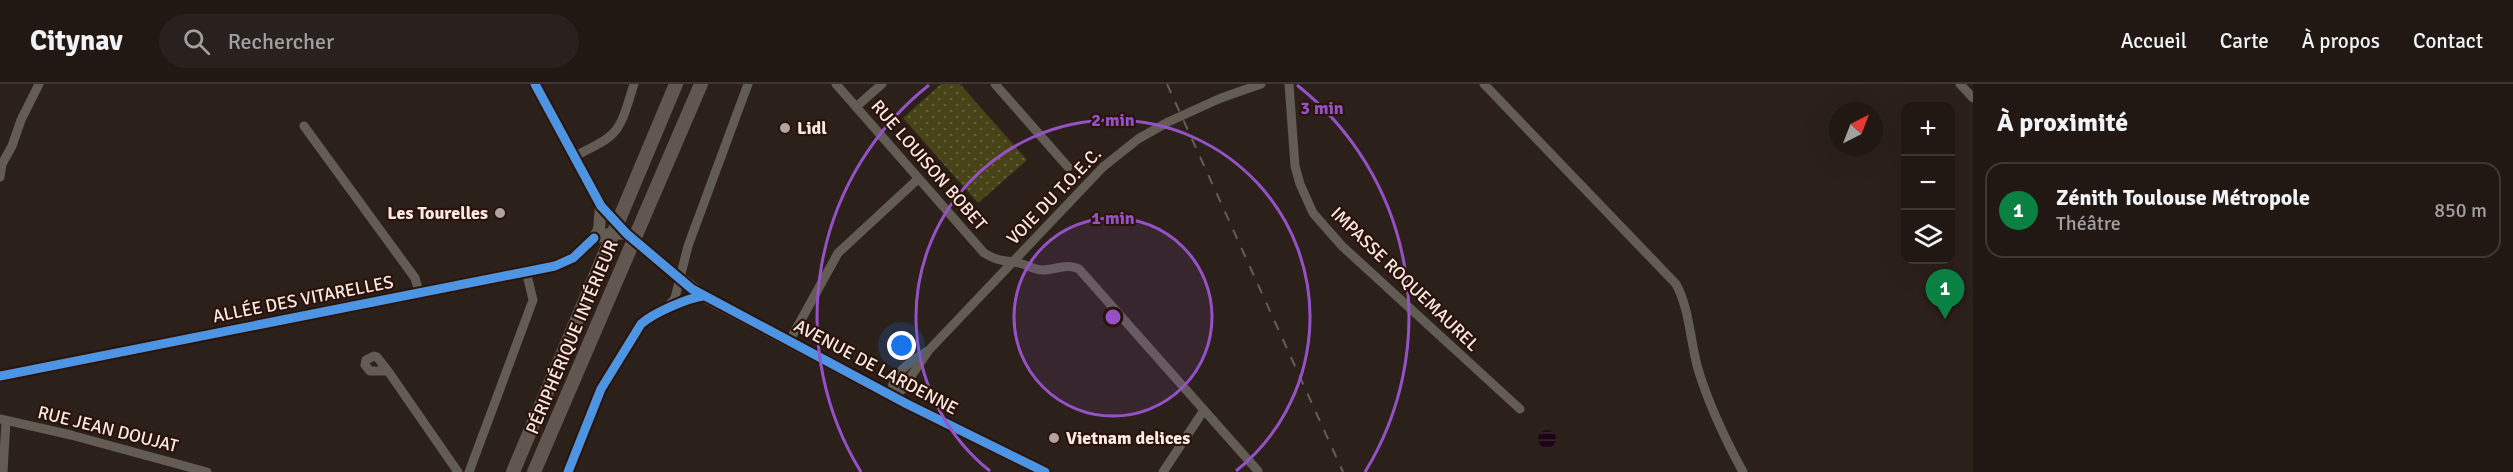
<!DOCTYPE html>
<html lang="fr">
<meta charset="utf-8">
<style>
:root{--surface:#211814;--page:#29211d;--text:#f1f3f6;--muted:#a2a0a0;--line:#3e3734;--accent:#0b8043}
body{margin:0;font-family:Signika,sans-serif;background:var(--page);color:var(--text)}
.controls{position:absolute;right:18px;top:18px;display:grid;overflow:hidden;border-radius:12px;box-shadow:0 6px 24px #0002}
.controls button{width:54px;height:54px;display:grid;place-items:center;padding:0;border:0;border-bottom:2px solid var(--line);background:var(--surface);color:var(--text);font:30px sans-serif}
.compass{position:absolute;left:1829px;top:18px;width:54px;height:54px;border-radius:50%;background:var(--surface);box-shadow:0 6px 24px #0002;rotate:42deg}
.you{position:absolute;left:902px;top:262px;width:21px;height:21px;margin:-15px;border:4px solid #fff;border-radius:50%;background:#1a73e8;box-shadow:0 0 0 9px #1a73e833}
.badge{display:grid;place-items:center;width:39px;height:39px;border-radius:50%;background:var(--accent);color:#fff;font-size:20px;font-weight:700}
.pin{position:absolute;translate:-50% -50px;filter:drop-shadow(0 2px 3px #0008)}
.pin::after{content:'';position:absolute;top:32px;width:21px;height:18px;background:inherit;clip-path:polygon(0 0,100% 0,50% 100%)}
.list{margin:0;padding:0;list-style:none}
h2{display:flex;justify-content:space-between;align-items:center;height:78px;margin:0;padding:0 24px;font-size:26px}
h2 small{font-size:20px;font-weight:400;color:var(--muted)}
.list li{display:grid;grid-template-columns:39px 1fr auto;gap:18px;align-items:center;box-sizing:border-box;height:96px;margin:0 12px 12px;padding:0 12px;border:2px solid var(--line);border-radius:18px}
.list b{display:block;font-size:22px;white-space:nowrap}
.list p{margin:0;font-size:20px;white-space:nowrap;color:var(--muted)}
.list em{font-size:20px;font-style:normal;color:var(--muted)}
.icon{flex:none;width:33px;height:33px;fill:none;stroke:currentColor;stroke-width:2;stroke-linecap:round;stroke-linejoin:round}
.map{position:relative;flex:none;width:1973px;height:388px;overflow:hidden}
header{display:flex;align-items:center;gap:36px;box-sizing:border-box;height:84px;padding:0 30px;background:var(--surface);border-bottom:2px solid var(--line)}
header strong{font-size:28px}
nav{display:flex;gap:33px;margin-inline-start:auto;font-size:21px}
.search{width:420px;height:54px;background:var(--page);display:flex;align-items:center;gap:15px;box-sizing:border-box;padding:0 21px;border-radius:33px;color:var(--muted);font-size:22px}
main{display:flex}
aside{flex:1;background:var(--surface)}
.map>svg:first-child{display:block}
.green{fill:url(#green-dots)}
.water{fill:url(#water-rules)}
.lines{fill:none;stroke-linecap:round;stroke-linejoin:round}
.minor{stroke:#625c55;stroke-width:9}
.major{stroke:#645c53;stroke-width:12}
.highway{stroke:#625750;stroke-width:14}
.rail{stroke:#665d58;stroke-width:2;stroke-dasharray:10 10;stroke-linecap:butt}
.major-bridge{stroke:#645c53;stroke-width:12}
.cycleway-casing{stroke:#2a130a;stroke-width:13}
.cycleway{stroke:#4d94e3;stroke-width:9}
.ring{fill:none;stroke:#9552c6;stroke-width:3}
.poi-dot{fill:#b3a39e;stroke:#2a130a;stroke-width:2}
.labels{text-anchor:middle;stroke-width:4.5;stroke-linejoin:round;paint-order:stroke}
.poi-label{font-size:18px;font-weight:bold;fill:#fbeae4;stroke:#2a130a;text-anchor:start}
.street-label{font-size:18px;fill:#fbeae4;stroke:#2a130a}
.centre{fill:#9552c6;stroke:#2a130a;stroke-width:3}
.ring-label{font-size:18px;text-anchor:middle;font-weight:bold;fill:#9552c6;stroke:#2a130a;stroke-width:4.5;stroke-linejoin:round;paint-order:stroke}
</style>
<header>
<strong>Citynav</strong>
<div class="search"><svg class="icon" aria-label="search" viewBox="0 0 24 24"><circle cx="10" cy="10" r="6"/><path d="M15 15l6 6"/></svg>Rechercher</div>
<nav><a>Accueil</a><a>Carte</a><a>À propos</a><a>Contact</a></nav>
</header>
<main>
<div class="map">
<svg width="1973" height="388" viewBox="0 0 1973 388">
<defs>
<pattern id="green-dots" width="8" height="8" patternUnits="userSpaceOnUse" patternTransform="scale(1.5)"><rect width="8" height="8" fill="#474317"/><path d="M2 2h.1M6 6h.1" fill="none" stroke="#625e39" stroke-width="1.8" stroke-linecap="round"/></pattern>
<pattern id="water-rules" width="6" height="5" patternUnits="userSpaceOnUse" patternTransform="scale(1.5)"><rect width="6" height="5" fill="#1c0315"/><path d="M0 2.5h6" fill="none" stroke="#3e2837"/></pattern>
</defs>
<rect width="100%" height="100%" fill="#2c201b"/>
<!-- green -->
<path class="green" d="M941,0h19l67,76 -49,43 -75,-85z"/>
<!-- water -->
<circle class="water" cx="1547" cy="355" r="9"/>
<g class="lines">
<!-- minor -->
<g class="minor">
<path d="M836,0l148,169c15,9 20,7 35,10 8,2 15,7 23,7 13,0 25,-7 37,-1l179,202"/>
<path d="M995,0l73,83"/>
<path d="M1289,0l6,82 5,18 13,29 29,33 178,163"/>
<path d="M1484,0l192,200c14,26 14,57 22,85 11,36 27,70 45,103"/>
<path d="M1960,0l13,14"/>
<path d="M856,23l26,-23"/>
<path d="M304,42l111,152 4,14"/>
<path d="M575,72c46,-22 44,-24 59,-72"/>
<path d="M0,93l2,-13 10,-18 9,-26 18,-36"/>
<path d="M666,225l9,-11 13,-52 60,-162"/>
<path d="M790,256l48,-87 80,-74"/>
<path d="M929,266c-16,10 -40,24 -37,45l9,-4 28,-41 174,-183 35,-28 30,-17 53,-24 40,-14"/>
<path d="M388,287h-18l-5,-6 1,-5 8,-4 3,1 11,14 70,101"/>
<path d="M0,335l71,16 136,37"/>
<path d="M3,388l3,-51"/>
<path d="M469,388l64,-172 -7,-29"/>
<path d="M568,388l33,-83 40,-65c12,-11 47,-26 62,-28"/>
<path d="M1163,388l41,-62"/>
</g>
<!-- major -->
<g class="major">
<path d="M671,187l32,25 204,108 138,68"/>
<path d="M0,292l555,-110 18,-8 21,-20 5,-8 2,-24 -66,-122"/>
</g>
<!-- highway -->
<g class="highway">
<path d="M513,388l163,-388"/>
<path d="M534,388l167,-388"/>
</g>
<!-- rail -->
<path class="rail" d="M1167,0l176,388"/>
<!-- major-bridge -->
<g class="major-bridge">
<path d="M601,122l17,18"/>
<path d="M594,154l19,-5 14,1 44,37"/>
</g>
<defs>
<g id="cycleway">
<path d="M535,0l66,122 26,28 65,55 215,115 138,68"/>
<path d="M0,292l555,-110 18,-8 21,-20"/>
<path d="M568,388l33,-83 40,-65c12,-11 47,-26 62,-28"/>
</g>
</defs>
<!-- cycleway casing -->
<use href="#cycleway" class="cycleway-casing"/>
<!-- cycleway -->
<use href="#cycleway" class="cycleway"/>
</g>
<!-- distance rings -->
<circle cx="1113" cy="233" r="99" fill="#9552c6" fill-opacity=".12"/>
<g class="ring">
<circle cx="1113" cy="233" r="99"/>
<path d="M990 387A197 197 0 1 1 1236 387"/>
<path d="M861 388A296 296 0 0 1 929 1M1297 1A296 296 0 0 1 1365 388"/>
</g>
<!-- markers -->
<g class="poi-dot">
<circle cx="785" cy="44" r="6"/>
<circle cx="500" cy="129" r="6"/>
<circle cx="1054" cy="354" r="6"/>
</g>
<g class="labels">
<!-- poi labels -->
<g class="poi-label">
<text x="797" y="50">Lidl</text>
<text x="488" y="135" text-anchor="end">Les Tourelles</text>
<text x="1066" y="360">Vietnam delices</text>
</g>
<!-- street labels -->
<g class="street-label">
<text transform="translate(929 81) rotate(49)" y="6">RUE LOUISON BOBET</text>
<text transform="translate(1054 112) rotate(-46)" y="6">VOIE DU T.O.E.C.</text>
<text transform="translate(1405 195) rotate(44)" y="6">IMPASSE ROQUEMAUREL</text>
<text transform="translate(303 215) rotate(-11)" y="6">ALLÉE DES VITARELLES</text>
<text transform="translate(572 253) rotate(-67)" y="6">PÉRIPHÉRIQUE INTÉRIEUR</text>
<text transform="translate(876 283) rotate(28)" y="6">AVENUE DE LARDENNE</text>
<text transform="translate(108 345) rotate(14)" y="6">RUE JEAN DOUJAT</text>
</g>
</g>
<circle cx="1113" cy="233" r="9" class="centre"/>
<g class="ring-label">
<text x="1322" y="30">3 min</text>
<text x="1113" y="42">2 min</text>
<text x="1113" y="140">1 min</text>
</g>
</svg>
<div class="controls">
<button>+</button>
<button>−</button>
<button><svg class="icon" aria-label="layers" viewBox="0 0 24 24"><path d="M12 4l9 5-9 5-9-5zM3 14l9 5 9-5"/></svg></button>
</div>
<svg class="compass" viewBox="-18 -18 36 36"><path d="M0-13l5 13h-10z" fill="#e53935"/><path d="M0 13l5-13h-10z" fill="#a2a0a0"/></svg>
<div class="you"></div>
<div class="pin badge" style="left:1945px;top:235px">1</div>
</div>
<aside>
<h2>À proximité<small></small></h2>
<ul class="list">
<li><span class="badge">1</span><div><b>Zénith Toulouse Métropole</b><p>Théâtre</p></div><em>850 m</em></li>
</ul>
</aside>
</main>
